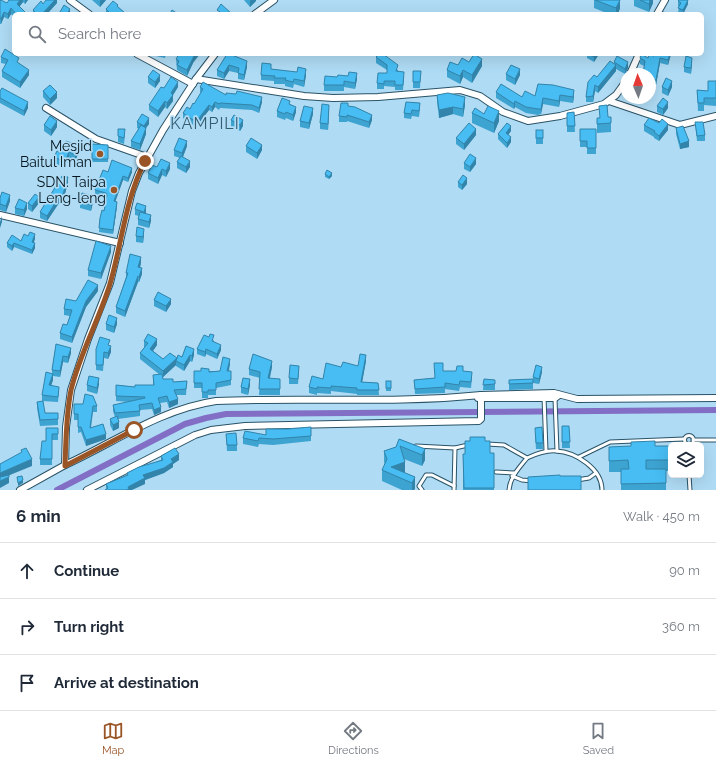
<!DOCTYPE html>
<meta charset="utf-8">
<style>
:root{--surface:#fff;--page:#f2f2f3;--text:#1f2937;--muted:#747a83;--line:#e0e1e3;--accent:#995526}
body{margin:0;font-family:Raleway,sans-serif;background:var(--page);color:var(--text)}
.controls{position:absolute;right:12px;bottom:12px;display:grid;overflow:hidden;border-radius:6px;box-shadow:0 4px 16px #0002}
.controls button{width:36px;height:36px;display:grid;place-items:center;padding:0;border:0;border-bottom:1px solid var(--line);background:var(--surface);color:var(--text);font:20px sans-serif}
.compass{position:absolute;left:620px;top:68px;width:36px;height:36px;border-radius:50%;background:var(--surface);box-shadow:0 4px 16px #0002;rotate:358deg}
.stop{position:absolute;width:12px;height:12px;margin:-9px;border:3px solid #995526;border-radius:50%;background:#fff}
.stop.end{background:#995526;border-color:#fff;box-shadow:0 1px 4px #0008}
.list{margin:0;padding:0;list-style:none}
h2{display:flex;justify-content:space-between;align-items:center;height:52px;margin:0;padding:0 16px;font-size:17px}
h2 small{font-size:13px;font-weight:400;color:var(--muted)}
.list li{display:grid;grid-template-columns:26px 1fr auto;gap:12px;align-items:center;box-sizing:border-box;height:56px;padding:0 16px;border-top:1px solid var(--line)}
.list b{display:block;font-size:15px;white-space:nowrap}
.list em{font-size:13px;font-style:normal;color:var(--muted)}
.icon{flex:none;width:22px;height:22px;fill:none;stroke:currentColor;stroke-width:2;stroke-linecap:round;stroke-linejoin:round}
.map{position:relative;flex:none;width:716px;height:490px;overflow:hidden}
.search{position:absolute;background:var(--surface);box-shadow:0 4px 16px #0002;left:12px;right:12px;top:12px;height:44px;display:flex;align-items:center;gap:10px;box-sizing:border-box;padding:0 14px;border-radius:6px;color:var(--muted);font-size:15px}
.sheet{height:220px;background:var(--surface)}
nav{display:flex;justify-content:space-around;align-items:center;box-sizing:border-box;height:56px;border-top:1px solid var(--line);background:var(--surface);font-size:11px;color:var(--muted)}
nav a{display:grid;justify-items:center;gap:2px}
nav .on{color:var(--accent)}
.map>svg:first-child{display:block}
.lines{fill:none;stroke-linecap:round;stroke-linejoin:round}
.canal{stroke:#826fc5;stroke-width:6}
.service-casing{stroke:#2a5367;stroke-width:5}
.minor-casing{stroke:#2a5367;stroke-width:8}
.service{stroke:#fff;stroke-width:3}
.minor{stroke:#fff;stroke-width:6}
.wall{fill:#3da3d1}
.shaded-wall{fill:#3284aa}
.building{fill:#47bdf3;stroke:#3284aa}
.route{stroke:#995526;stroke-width:5}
.poi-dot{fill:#995526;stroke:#afdbf4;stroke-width:1.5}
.labels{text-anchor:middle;stroke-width:3.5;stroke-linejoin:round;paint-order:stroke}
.poi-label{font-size:14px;fill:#05151d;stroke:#afdbf4;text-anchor:end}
.quarter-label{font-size:16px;letter-spacing:1px;fill:#345d72;stroke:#afdbf4}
</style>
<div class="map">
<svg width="716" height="490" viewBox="0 0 716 490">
<rect width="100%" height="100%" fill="#afdbf4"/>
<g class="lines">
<!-- canal -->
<path class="canal" d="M57,490l128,-66 21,-6 20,-4 490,-4"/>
<defs>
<g id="service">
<path d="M544,397l2,54"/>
<path d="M555,399l2,52"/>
<circle cx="689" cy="440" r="4.5"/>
<path d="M693,440h23"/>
<path d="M487,444l17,1 23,13c9,-4 19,-8 29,-7 20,1 46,18 46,39"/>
<path d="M416,446l39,2 13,-3"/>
<path d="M579,457l31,-15 74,-3"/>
<path d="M496,472l19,1"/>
<path d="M689,475l1,15"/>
<path d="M512,476l10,4 10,1"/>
<path d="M577,480l12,-2 7,-5"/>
<path d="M422,490l-3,-4 7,-11h6l22,11"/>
<path d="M454,490l1,-42"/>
<path d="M509,490c1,-13 10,-22 18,-32"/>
</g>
<g id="minor">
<path d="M70,0l19,14"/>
<path d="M255,14l19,-14"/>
<path d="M657,14l8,-14"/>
<path d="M137,54l56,30"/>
<path d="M630,74l9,-20"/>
<path d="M196,79l108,17 29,2 45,-1 82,-7 20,6 23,16 25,9 32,-5 44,-12 12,-9 10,-14"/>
<path d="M609,101l71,24 36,-9"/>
<path d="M46,108l50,31 51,18"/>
<path d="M0,215l120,28"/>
<path d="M478,398h77l4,-3"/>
<path d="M65,465c50,-23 96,-56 151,-64 88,-4 177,3 265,-6l73,-2 23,6 139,-1"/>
<path d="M20,490l45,-25 1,-38 5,-37 17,-51 22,-56 22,-92 7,-18 24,-43 33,-51 19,-25"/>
<path d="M87,490l108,-55 16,-5 34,-4 234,-5 2,-2v-24"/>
</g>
</defs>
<!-- service casing -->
<use href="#service" class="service-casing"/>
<!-- minor casing -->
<use href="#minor" class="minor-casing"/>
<!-- service -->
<use href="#service" class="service"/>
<!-- minor -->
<use href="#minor" class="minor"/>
</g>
<!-- wall -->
<g class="wall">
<path d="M9,0h19l-3,4 -2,-2 -4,5 8,7h-13v3l-3,-3 -3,5 -4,-2 -3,7h-1v-23l7,2z"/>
<path d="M57,0v3l-10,11h-14v-4z"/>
<path d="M92,0h14l-6,7z"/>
<path d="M244,0h12v1l-6,6z"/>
<path d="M594,0h26v8l-2,6h-9l-15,-6z"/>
<path d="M634,0h19v3l-4,9 -15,-6z"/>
<path d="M678,1l10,3 -5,10h-2l-3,-1 1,-6 -1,-1z"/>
<path d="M118,7l8,7h4h-24v-5z"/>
<path d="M147,54h19l-1,4z"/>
<path d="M224,54h13l-2,3 12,10 -3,13 -6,-1v-6l-9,-2 -5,8 -7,-3v-6l9,-14 -2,-1z"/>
<path d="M587,54h12l-5,8 -7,-4z"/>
<path d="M671,54l-3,11 -8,-2 -4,22 -6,-1v-10l-6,-8 -4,-2v-6h8l6,-2z"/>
<path d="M682,54h9l-1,2z"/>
<path d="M1,57l18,6 10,12 -9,13 -18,-11v-6l4,-7 -5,-1z"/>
<path d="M376,57l22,13v1l6,6 -1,13h-8v-3l-11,-1v3h-7v-6l10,-10v-3l-11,-7z"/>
<path d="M176,59l17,4 -6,13 -10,-6z"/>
<path d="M469,62l13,4 -10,17 -9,-6 -3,7 -13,-7v-7l11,-5z"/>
<path d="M614,62l14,6 -3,6 -9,-5v2l-18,22 -3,-2 -2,11h-7v-5l11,-20 17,-13z"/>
<path d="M692,63l-1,11 -7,-2v-5z"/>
<path d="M271,69l35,6 -2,12 -10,-3 -1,4 -8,-2v-2h-11v-3l-13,-1v-5z"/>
<path d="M413,71h8l-1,17h-7z"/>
<path d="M506,74l14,1 -5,10 -9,-5z"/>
<path d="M148,77l12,4 -5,7 -7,-5z"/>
<path d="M337,77l20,2 -2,10 -11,-2v4h-20v-6z"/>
<path d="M716,81v25l-12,-1v6h-6l-1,-21 11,1z"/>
<path d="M538,84l36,12 -1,7 -13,-2 -1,6 -16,-3 -2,10 -3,1 -12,-2 -11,-6 -1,2 -18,-11v-6l26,5 13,-1z"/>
<path d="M178,87l-5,8v6l-6,8 -2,-2 -7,10 -9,-7v-5l15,-17z"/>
<path d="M200,87l26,8 36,7 -3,11 -7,-3 -32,-2 -1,2 -4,-3 -3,5 -3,-2 -13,17 -13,-9v-5l7,-4 4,-5 7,-11 -1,-1z"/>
<path d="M662,87h10l-4,9 -6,-3z"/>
<path d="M0,91l28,17 -4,8 -24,-13z"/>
<path d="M43,91l14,7 -7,7 -7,-8z"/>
<path d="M437,95l28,10 -2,12 -10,-3 -14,4 -2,-16z"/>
<path d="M406,102l14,7 -1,8 -7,-1 -1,3 -7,-1v-5z"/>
<path d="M290,104l6,8 -3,9 -7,-3 -1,2 -8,-3v-6z"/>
<path d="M348,106l24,14 -3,8 -22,-7v1h-8v-6z"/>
<path d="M657,106l11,2 -5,7 -6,-3z"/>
<path d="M329,111l-1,19 -8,-1v-6z"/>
<path d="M574,112l1,20h-8v-19z"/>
<path d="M472,113l12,1 15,7 -5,12 -22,-10z"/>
<path d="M313,114l-4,15 -9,-2v-6z"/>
<path d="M611,117v15l-14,1v-15z"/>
<path d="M231,120l12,6 -3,5 -9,-5z"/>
<path d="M137,122l12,2 -3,4v6l-6,16 -9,-3v-6l8,-12 -2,-1z"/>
<path d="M695,122l10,13v6h-8z"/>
<path d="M44,125l13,2 -6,9 -7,-5z"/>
<path d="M644,125l24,5 -9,11 -5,-3v-1l-10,-6z"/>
<path d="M676,128l13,19 -9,2 -4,-15z"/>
<path d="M580,129h16v25h-9v-7h-7z"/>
<rect x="536" y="130" width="7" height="14"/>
<path d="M511,131l-3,4 3,7 -4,6 -9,-9v-5z"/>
<path d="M125,135l-1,9 -6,-2v-6z"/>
<path d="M476,135l-12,15 -8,-6v-6z"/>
<path d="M92,144l16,1v17h-16z"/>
<path d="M187,146l-4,11 7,10 -4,6 -9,-5v-6l3,-4 -6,-2v-6z"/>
<path d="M246,146l16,4 -5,9 -11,-7z"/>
<path d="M79,152l-4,9 -6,-3 -4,10 -11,-5v-6l7,-4z"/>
<path d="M464,163l12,1 -6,8 -6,-3z"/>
<path d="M157,167l13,2 -4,8 -4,-2 -4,9 -10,-5v-6z"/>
<path d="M108,172h24l-4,10 -5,-2 -8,22 2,4 -4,28 -14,-2 1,-14 4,-7 2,-14 -11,-3v-4z"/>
<path d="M325,174l7,2 -3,3 -4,-2z"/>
<path d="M458,182l9,2 -5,6 -4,-3z"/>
<path d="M68,183l-6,21 -3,-1 -12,18 -7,-3v-6z"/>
<path d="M0,198l10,3 -4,11 -6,-2z"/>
<path d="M80,202h13l-2,9 -11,-3z"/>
<path d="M28,203h11l-7,9 -4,-3z"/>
<path d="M15,208l12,1 -3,7 -9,-2z"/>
<path d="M135,209l11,3 -1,2 6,7 -2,7 -11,-3v-6l1,-3 -4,-1z"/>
<path d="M144,234l-1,9 -7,-1v-6z"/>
<path d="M35,239l-2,4 2,5 -3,6 -18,-7 -2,4 -5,-4v-4z"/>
<path d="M111,252l-10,27 -13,-3v-6z"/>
<path d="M141,263l-1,5 2,6 -3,8h-1l-13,35 -9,-4v-6l10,-30v-4z"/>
<path d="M98,291l-12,16 -14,36 -12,-4v-6l7,-8 3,-9 -6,-1v-6l12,-8z"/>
<path d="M154,300l17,4 -5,8 -12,-6z"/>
<path d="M106,324h11l-3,9 -8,-3z"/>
<path d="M214,340v2l7,8 -4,9 -11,-5 -1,3 -8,-3v-5z"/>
<path d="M144,341l13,4 -4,6 10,8 14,-1 5,-1 4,-11 8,9 -2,7 -2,-1 -6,10 -8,-5v-1l-13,12 -1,-1 1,3 10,3 14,-1 -1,14h-10l2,9 -9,4 -2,-6 -7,1 1,9 -7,3 -2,-6 -12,1v6l-22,3 1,9 -6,3 -3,-6v-6l5,-2 -2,-6v-6l16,-3 -13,-1v-16l19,2 18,-2v-10h7l-20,-16v-6l5,-6h-1z"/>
<path d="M56,344l15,9 -3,10 -5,-1 -3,15 -7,-1v4l-2,6 8,6 -1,10 -16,-1v-6l10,-22v-3z"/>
<path d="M110,345l1,7 -3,7 -4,-1 -1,13 -7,-1v-21z"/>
<path d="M366,361l-4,21 16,1 1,12h-22v-1l-26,-3v3l-14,-1v2l-8,-2v-6l14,-8 18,-12 17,-1z"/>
<path d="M230,364l-1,7h2v14l-15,3v7h-8v3h-6v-10h-8v-17h26z"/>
<path d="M272,367l-2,11 10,7v10h-21l1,-17 -11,-3v-6z"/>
<path d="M443,371h20l9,7 -1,10 -11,-1 -1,4 -14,-2v4l-30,1 -1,-14 20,-2z"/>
<path d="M299,372l-1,12h-9v-6z"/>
<path d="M542,372l-3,12 -6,-1v6l-24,1v-10l24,-1v-2z"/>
<path d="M484,379l11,1v10h-12z"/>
<rect x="386" y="381" width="5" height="10"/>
<path d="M99,384l-2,10 -10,-3v-6z"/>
<path d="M250,385l-2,10 -7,-2v-6z"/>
<path d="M37,402l8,11h13v12l-18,1 -3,-18z"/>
<path d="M74,404l23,2v6h-4l-2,16 15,11 -20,7 -5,-14 -3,1v-13h-4z"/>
<path d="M562,426h7l1,22h-8z"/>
<path d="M311,427v14l-38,4 -14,-1 -1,3 -15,-3v-6l23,-3 22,-6z"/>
<path d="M542,427l1,22h-7l-1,-15z"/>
<path d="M58,428v12h-6v25h-12v-6l6,-18z"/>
<path d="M226,434l11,11v6h-10z"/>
<path d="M399,439l26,10v11l-3,6 -18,-7 1,14 10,4 -1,13h-12l-20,-9v-11l3,-6 -1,-2v-11l12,-4z"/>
<path d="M485,441l5,12h4v37h-31v-36h2z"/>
<path d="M655,446h16v25h-5v19h-45v-18h-12v-25z"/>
<path d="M161,456l18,4 -6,4v3l-9,6 -19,7v4l-39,5v-5l21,-9v-2l34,-13z"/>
</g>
<!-- shaded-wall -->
<g class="shaded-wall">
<path d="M20,0h3v2l-6,8v-6z"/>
<path d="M25,0h3l-3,4z"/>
<path d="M55,0h2v3l-10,11h-5z"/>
<path d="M101,0h5l-6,7v-6z"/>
<path d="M251,0h5v1l-6,6v-6z"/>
<path d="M620,0v8l-2,6h-2v-6z"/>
<path d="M650,0h3v3l-4,9v-8z"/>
<path d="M688,0v4l-5,10v-4z"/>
<path d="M11,8v6l-3,5v-5z"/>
<path d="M70,9v5h-3z"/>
<path d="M4,12v5l-3,7v-5z"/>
<path d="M195,54h5l-7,9 -6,13v-6z"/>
<path d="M233,54h4l-5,7v-6z"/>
<path d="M595,54h4l-5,8v-5z"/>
<path d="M670,54h1l-3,11v-5z"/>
<path d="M660,58v5l-4,22v-5z"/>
<path d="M692,58v5l-1,11v-6z"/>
<path d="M482,59v7l-10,17v-8z"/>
<path d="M247,61v6l-3,13v-5z"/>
<path d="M628,62v6l-3,6v-5z"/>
<path d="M229,65v6l-5,8v-6z"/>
<path d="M616,65v6l-18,22v-6z"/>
<path d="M306,69v6l-2,12v-6z"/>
<path d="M520,69v6l-5,10v-6z"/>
<path d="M29,70v5l-9,13v-6z"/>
<path d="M463,70v7l-3,7v-8z"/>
<path d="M357,73v6l-2,10v-6z"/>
<path d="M160,75v6l-5,7v-6z"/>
<path d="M672,81v6l-4,9v-6z"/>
<path d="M178,82v5l-5,8v6l-6,8v-6l4,-10z"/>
<path d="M595,85v6l-2,11v-6z"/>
<path d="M574,90v6l-1,7v-6z"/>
<path d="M57,92v6l-7,7v-6z"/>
<path d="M560,95v6l-1,6v-6z"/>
<path d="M262,97v5l-3,11v-5z"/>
<path d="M465,97v8l-2,12v-8z"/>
<path d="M543,98v6l-2,10v-5z"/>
<path d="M165,101v6l-7,10v-6z"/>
<path d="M515,101v6l-1,2v-5z"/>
<path d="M28,102v6l-4,8v-5z"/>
<path d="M215,102v5l-3,5v-5z"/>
<path d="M668,102v6l-5,7v-6z"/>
<path d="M209,105v5l-13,17v-5z"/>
<path d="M329,105v6l-1,19v-6z"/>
<path d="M296,107v5l-3,9v-6z"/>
<path d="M453,107v7l-14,4v-8z"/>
<path d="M313,108v6l-4,15v-6z"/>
<path d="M499,111v10l-5,12v-10z"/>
<path d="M372,115v5l-3,8v-6z"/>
<path d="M149,118v6l-3,4v6l-6,16v-6l4,-12v-6z"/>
<path d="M243,120v6l-3,5v-6z"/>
<path d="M57,121v6l-6,9v-6z"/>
<path d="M668,124v6l-9,11v-5z"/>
<path d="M511,126v5l-5,7v-5z"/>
<path d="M476,129v6l-12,15v-6z"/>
<path d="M511,137v5l-4,6v-5z"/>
<path d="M187,141v5l-5,13v-6z"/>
<path d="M689,141v6l-9,2v-5z"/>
<path d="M262,145v5l-5,9v-6z"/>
<path d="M79,146v6l-4,9v-6z"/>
<path d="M69,152v6l-4,10v-6z"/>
<path d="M476,158v6l-6,8v-5z"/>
<path d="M190,161v6l-4,6v-6z"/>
<path d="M170,163v6l-4,8v-6z"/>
<path d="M132,168v4l-4,10v-4z"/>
<path d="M162,169v6l-4,9v-6z"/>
<path d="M332,173v3l-3,3v-2z"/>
<path d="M123,176v4l-9,25v-4z"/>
<path d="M68,177v6l-6,21v-6z"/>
<path d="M467,178v6l-5,6v-5z"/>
<path d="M10,195v6l-4,11v-6z"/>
<path d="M93,196v6l-2,9v-6z"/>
<path d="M39,197v6l-7,9v-6z"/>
<path d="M59,197v6l-12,18v-5z"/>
<path d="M117,202v4l-4,28v-4z"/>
<path d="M27,203v6l-3,7v-6z"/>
<path d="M146,206v6l-2,6v-6z"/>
<path d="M151,215v6l-2,7v-6z"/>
<path d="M2,216v6l-2,6v-6z"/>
<path d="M144,229v5l-1,9v-6z"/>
<path d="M35,234v5l-3,8v-5z"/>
<path d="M14,243v4l-2,4v-5z"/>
<path d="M35,243v5l-3,6v-4z"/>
<path d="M111,246v6l-10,27v-6z"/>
<path d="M141,257v6l-3,10v-6z"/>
<path d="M142,268v6l-3,8v-5z"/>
<path d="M138,276v6l-13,35v-6z"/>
<path d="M98,285v6l-12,16 -14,36v-6l14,-36z"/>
<path d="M171,299v5l-5,8v-6z"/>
<path d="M117,318v6l-3,9v-6z"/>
<path d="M157,339v6l-7,10v-6z"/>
<path d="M221,345v5l-4,9v-5z"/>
<path d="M111,346v6l-3,7v-6z"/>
<path d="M71,348v5l-3,10v-6z"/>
<path d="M194,349v6l-2,7v-6z"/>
<path d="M206,349v5l-1,3v-5z"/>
<path d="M190,355v6l-6,10v-6z"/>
<path d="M366,355v6l-5,27v-6z"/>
<path d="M63,356v6l-3,15v-6z"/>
<path d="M177,358l-1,3v4l-13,12v-6z"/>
<path d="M230,359v5l-3,12v-5z"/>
<path d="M272,361v6l-4,17v-6z"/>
<path d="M542,367v5l-3,12v-5z"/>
<path d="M53,374v6l-4,11v-6z"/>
<path d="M99,378v6l-2,10v-6z"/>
<path d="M250,379v6l-2,10v-6z"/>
<path d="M178,399v5l-9,4v-6z"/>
<path d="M161,407v5l-7,3v-5z"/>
<path d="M119,422v6l-6,3v-6z"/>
<path d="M106,434v5l-20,7v-6z"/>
<path d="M425,449v11l-3,6v-11z"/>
<path d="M179,454v6l-6,4v3l-9,6 -19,7v4l-13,6h-6l2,-3 15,-12z"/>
<path d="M32,459v7l-32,13v-6z"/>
<path d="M405,462v11l-14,-6z"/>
<path d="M9,477v6l-9,5v-7z"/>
<path d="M415,477v12l-1,1h-2v-7z"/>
<path d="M23,480v3l-5,3v-3z"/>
</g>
<!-- building -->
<g class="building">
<path d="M1,0l6,3 2,-3h11l-3,4 10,10h-11l-5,-6 -3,6 -4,-2 -3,7 -1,-1v-17z"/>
<path d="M46,0h9l-13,14h-5l-4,-4 8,-9 2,3z"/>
<path d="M595,0h25l-4,8z"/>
<path d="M640,0h10l-1,4z"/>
<path d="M679,0h9l-5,10 -5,-2 3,-5 -3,-2z"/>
<path d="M113,1l5,4 -1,1 9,8 2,-2 2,2h-19l-5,-5z"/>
<path d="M221,4l11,10h-13l1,-2 -3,-2z"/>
<path d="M64,5l6,4 -3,5h-4l-3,-2z"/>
<path d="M172,10l6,4h-8z"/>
<path d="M663,12l7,2h-7z"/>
<path d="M5,49l14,9 -2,4 12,8 -9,12 -18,-11 6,-11 -7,-3z"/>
<path d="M179,54h16l-8,16 -10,-5 2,-4 -3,-2z"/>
<path d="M227,54h6l-1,1 15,6 -3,14 -6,-2 1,-5 -10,-3 -5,8 -7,-3z"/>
<path d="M379,54h4l15,11 -2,6 8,1 -1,13h-8v-4h-11v3l-7,-1 1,-10h9v-8l-11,-8z"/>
<path d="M474,54l8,5 -10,16 -9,-5 -3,6 -13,-6 3,-8 8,3 4,-7 7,4z"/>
<path d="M589,54h6l-1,3z"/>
<path d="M641,54l7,4 1,-3 5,1 1,-2h15l-2,6 -8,-2 -4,22 -6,-1v-5h-7l2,-13 -5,-3z"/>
<path d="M617,56l11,6 -3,7 -11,-7z"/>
<path d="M686,56l6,2 -1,10 -7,-1z"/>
<path d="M610,61l6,4 -18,22 -3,-2 -2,11 -7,1 2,-15 6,-7 3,2z"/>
<path d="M262,63l9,1v5l26,3 1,-5 8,2 -2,12 -10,-2 -1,3 -8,-2 1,-2h-12l1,-2 -14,-1z"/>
<path d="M511,65l9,4 -5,10 -9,-5z"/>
<path d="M153,70l7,5 -5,7 -7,-5z"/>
<path d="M413,71h8l-1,11h-7z"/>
<path d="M349,72l8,1 -2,10 -11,-2v4h-20l1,-9 12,1 1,-2 10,1z"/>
<path d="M171,77l7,5 -7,11 2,2 -6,8 -2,-2 -7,10 -9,-6 12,-18 3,1z"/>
<path d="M666,78l6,3 -4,9 -6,-3z"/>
<path d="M708,81h8v17h-12v5h-6l-1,-13 11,1z"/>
<path d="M203,82l23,13v-2l10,1 1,-3 25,6 -3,11 -7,-3 -32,-2 -1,1 -4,-2 -3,5 -3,-2 -13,17 -13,-9 4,-6 3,2 3,-6 1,1 9,-15 -3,-2z"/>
<path d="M501,84l21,13 3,-6 10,5 3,-12 15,1 21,5 -1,7 -13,-2 -1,6 -16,-3 -2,11h-3l-12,-2 -11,-6 -1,3 -18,-12z"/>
<path d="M50,85l7,7 -7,7 -7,-8z"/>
<path d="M2,88l26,14 -4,9 -24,-13v-7z"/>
<path d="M448,93l17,4 -2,12 -10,-2 -14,3 -2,-15z"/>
<path d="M282,98l8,3 -1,3 7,3 -3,8 -7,-3 -1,2 -8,-3z"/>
<path d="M663,98l5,4 -5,7 -6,-3z"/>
<path d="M406,102l14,1 -1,8 -7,-1 -1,4 -7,-1z"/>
<path d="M341,103h7v3l7,1 17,8 -3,7 -22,-7v2l-8,-1z"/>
<path d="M322,104l7,1 -1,19 -8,-1z"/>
<path d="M607,105l1,12h3v6l-14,1v-6h3l-1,-12z"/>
<path d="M304,106l9,2 -4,15 -9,-2z"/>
<path d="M488,106l11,5 -5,12 -22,-10 3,-5 9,6z"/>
<path d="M574,112l1,14h-8v-13z"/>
<path d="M142,114l7,4 -5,8 -7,-4z"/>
<path d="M234,115l9,5 -3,5 -9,-5z"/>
<path d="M50,116l7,5 -6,9 -7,-5z"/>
<path d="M649,118l10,5 3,-4 6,5 -9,12 -5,-4 1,-1 -11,-6z"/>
<path d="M695,122h8l2,13 -8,1z"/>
<path d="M469,123l7,6 -12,15 -8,-6z"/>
<path d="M507,123l4,3 -5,7 5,4 -4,6 -9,-9z"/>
<path d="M141,125l5,3 -6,16 -9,-3z"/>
<path d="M683,126l6,15 -9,3 -4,-16z"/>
<path d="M118,129h7l-1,9 -6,-2z"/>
<path d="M580,129h16v19h-9v-7h-7z"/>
<rect x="536" y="130" width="7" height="8"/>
<path d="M179,138l8,3 -5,12 -8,-3z"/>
<path d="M251,138l11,7 -5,8 -11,-7z"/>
<path d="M66,141l13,5 -4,9 -6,-3 -4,10 -11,-5 3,-6 4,2z"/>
<path d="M92,144l16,1v14h-16z"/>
<path d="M470,154l6,4 -6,9 -6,-4z"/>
<path d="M181,156l9,5 -4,6 -9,-5z"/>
<path d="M161,159l9,4 -4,8 -4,-2 -4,9 -10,-5 4,-8 5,2z"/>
<path d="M112,160l20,8 -4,10 -5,-2 -9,25 3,1 -4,28 -14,-2 1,-10 2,-8 2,1 3,-16 -1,-2 -11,-3 8,-20 5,2z"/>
<path d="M327,170l5,3 -3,4 -4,-3z"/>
<path d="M463,175l4,3 -5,7 -4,-3z"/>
<path d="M62,176l6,1 -6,21 -3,-1 -12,19 -7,-4z"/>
<path d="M2,192l8,3 -4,11 -6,-2v-6z"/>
<path d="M82,193l11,3 -2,9 -11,-3z"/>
<path d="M35,194l4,3 -7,9 -4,-3z"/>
<path d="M19,199l8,4 -3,7 -9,-2z"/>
<path d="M137,203l9,3 -2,6 -9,-3z"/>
<path d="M140,212l11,3 -2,7 -11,-3z"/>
<path d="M137,227l7,2 -1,8 -7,-1z"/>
<path d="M30,232l5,2 -3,8 3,1 -3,7 -18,-7 -2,3 -5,-3 5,-8 9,6 3,-7 4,2z"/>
<path d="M96,241l15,5 -10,27 -13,-3z"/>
<path d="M130,254l11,3 -3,10 4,1 -3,9 -1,-1 -13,35 -9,-4 12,-34h-2z"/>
<path d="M88,280l10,5 -12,16 -14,36 -12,-4 3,-9 4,1 5,-15 -8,-1 2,-10 10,2z"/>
<path d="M158,292l13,7 -5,7 -12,-6z"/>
<path d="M109,315l8,3 -3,9 -8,-3z"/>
<path d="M148,334l9,5 -7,10 13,10 7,-6 7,5 -14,13 -23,-18 8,-10 -4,-2z"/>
<path d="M210,334l4,1 -2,6 9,4 -4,9 -11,-5 -1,3 -8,-3 7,-14 5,2z"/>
<path d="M100,337l10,3 -2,5 3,1 -3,7 -4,-1 -1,13h-7v-16z"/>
<path d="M56,344l15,4 -3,9 -5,-1 -3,15 -8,-1z"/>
<path d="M186,346l8,3 -2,7 -2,-1 -6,10 -8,-4 2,-6 4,2z"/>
<path d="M253,354l19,7 -4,17 12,1v10h-21l1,-17 -11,-3z"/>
<path d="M360,354l6,1 -5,27 17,1 1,7h-22v-2l-26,-2v2l-14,-1v2l-8,-2 3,-11 11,3 3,-16 15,4 2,-5 15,4z"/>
<path d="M223,357l7,2 -3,12h4v9l-15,3v7h-8v2h-6v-9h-8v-12h7v-3l8,1v3l11,-1z"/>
<path d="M434,363h9v8h13l1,-5h6v5l9,1 -1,10 -11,-1 -1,4 -14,-2v4l-30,2 -1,-9 21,-2z"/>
<path d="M290,365l9,1 -1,13 -9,-1z"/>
<path d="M536,365l6,2 -3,12 -6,-2z"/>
<path d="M46,372l7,2 -4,11 10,2 -1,10 -16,-2z"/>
<path d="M162,374l1,5h10v3l14,-1 -1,8 -12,1 4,9 -9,3 -2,-6 -9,2 3,9 -7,3 -2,-7 -13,2 1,6 -25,2 -2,-8 32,-7v-1l-29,-1v-11l19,2v-2h19l-1,-10z"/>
<path d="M89,376l10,2 -2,10 -10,-3z"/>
<path d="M243,378l7,1 -2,10 -7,-2z"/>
<path d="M484,379l11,1v4l-12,1z"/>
<path d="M533,379v4l-24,1v-4z"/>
<rect x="386" y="381" width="5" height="7"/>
<path d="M85,394l8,2 4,10h-4l-3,22 13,-4 3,10 -20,6 -5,-13h-3v-13h-4v-10h9z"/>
<path d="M43,401l2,12h13v6l-18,1 -3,-18z"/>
<path d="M117,416l2,6 -6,3 -3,-6z"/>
<path d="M562,426h7l1,16h-8z"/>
<path d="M311,427v9l-38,3 -14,-1 -1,3 -15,-3 2,-7 21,4v-6h22z"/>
<path d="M542,427l1,16h-7l-1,-15z"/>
<path d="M46,428h12v6h-6v25h-12l2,-18h4z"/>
<path d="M236,433l1,12h-10l-1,-11z"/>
<path d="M470,437h15v4h5v12h4v35h-30l-1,-34h2v-13h5z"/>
<path d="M399,439l26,10 -3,6 -22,-9 5,16 -14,5 24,10 -3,6 -30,-13 5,-11 -3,-8 12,-4z"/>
<path d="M655,441v5h16v14h-25v9h20v14l-45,1v-15h8l-1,-9 -19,1v-14l22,-1v-4z"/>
<path d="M26,448l6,11 -32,14v-9l22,-12 -1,-2z"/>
<path d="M175,448l4,6 -8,5 2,3 -9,6 -21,7 2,3 -17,9 1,2 -3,1h-21l3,-2 -2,-4 22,-9 -1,-2 12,-6 24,-7 -2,-4z"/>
<path d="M9,475v2l-9,4v-4z"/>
<path d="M560,475v1h21v14h-53v-13z"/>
<path d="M22,476l1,4 -5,3 -1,-6z"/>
</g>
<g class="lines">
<!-- route -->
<path class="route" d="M134,430l-69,36c1,-26 1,-51 6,-76 9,-37 28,-70 39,-106 12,-41 15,-84 35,-123"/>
</g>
<!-- markers -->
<g class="poi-dot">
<circle cx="100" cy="154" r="4"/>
<circle cx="114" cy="190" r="4"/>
</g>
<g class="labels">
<!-- poi labels -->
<g class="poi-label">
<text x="92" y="151">Mesjid<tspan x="92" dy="16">Baitul Iman</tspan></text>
<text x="106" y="187">SDN. Taipa<tspan x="106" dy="16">Leng-leng</tspan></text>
</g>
<!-- quarter labels -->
<g class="quarter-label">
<text x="205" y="129">KAMPILI</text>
</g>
</g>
</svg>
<div class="controls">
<button><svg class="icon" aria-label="layers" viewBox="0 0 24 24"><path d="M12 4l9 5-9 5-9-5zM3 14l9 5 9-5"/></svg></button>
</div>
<svg class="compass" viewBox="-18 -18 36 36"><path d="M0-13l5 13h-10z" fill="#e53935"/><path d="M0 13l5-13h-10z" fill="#747a83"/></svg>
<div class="stop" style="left:134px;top:430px"></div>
<div class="stop end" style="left:145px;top:161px"></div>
<div class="search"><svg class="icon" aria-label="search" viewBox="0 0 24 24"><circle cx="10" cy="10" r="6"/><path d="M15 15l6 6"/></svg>Search here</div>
</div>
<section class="sheet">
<h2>6 min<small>Walk · 450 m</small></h2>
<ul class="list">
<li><svg class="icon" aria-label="ahead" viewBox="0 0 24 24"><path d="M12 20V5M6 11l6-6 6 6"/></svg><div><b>Continue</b></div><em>90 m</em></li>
<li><svg class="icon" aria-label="right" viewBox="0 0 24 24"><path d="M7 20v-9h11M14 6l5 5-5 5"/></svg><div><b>Turn right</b></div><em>360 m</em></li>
<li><svg class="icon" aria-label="arrive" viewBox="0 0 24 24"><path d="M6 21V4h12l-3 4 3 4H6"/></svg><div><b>Arrive at destination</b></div></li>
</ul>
</section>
<nav>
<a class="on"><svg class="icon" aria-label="map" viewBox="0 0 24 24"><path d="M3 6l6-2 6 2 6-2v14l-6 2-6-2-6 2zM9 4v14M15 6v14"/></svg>Map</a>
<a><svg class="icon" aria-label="directions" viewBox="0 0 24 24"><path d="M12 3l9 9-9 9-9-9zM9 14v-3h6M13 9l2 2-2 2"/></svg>Directions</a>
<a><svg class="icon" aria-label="saved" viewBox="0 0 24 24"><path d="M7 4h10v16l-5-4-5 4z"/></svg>Saved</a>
</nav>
